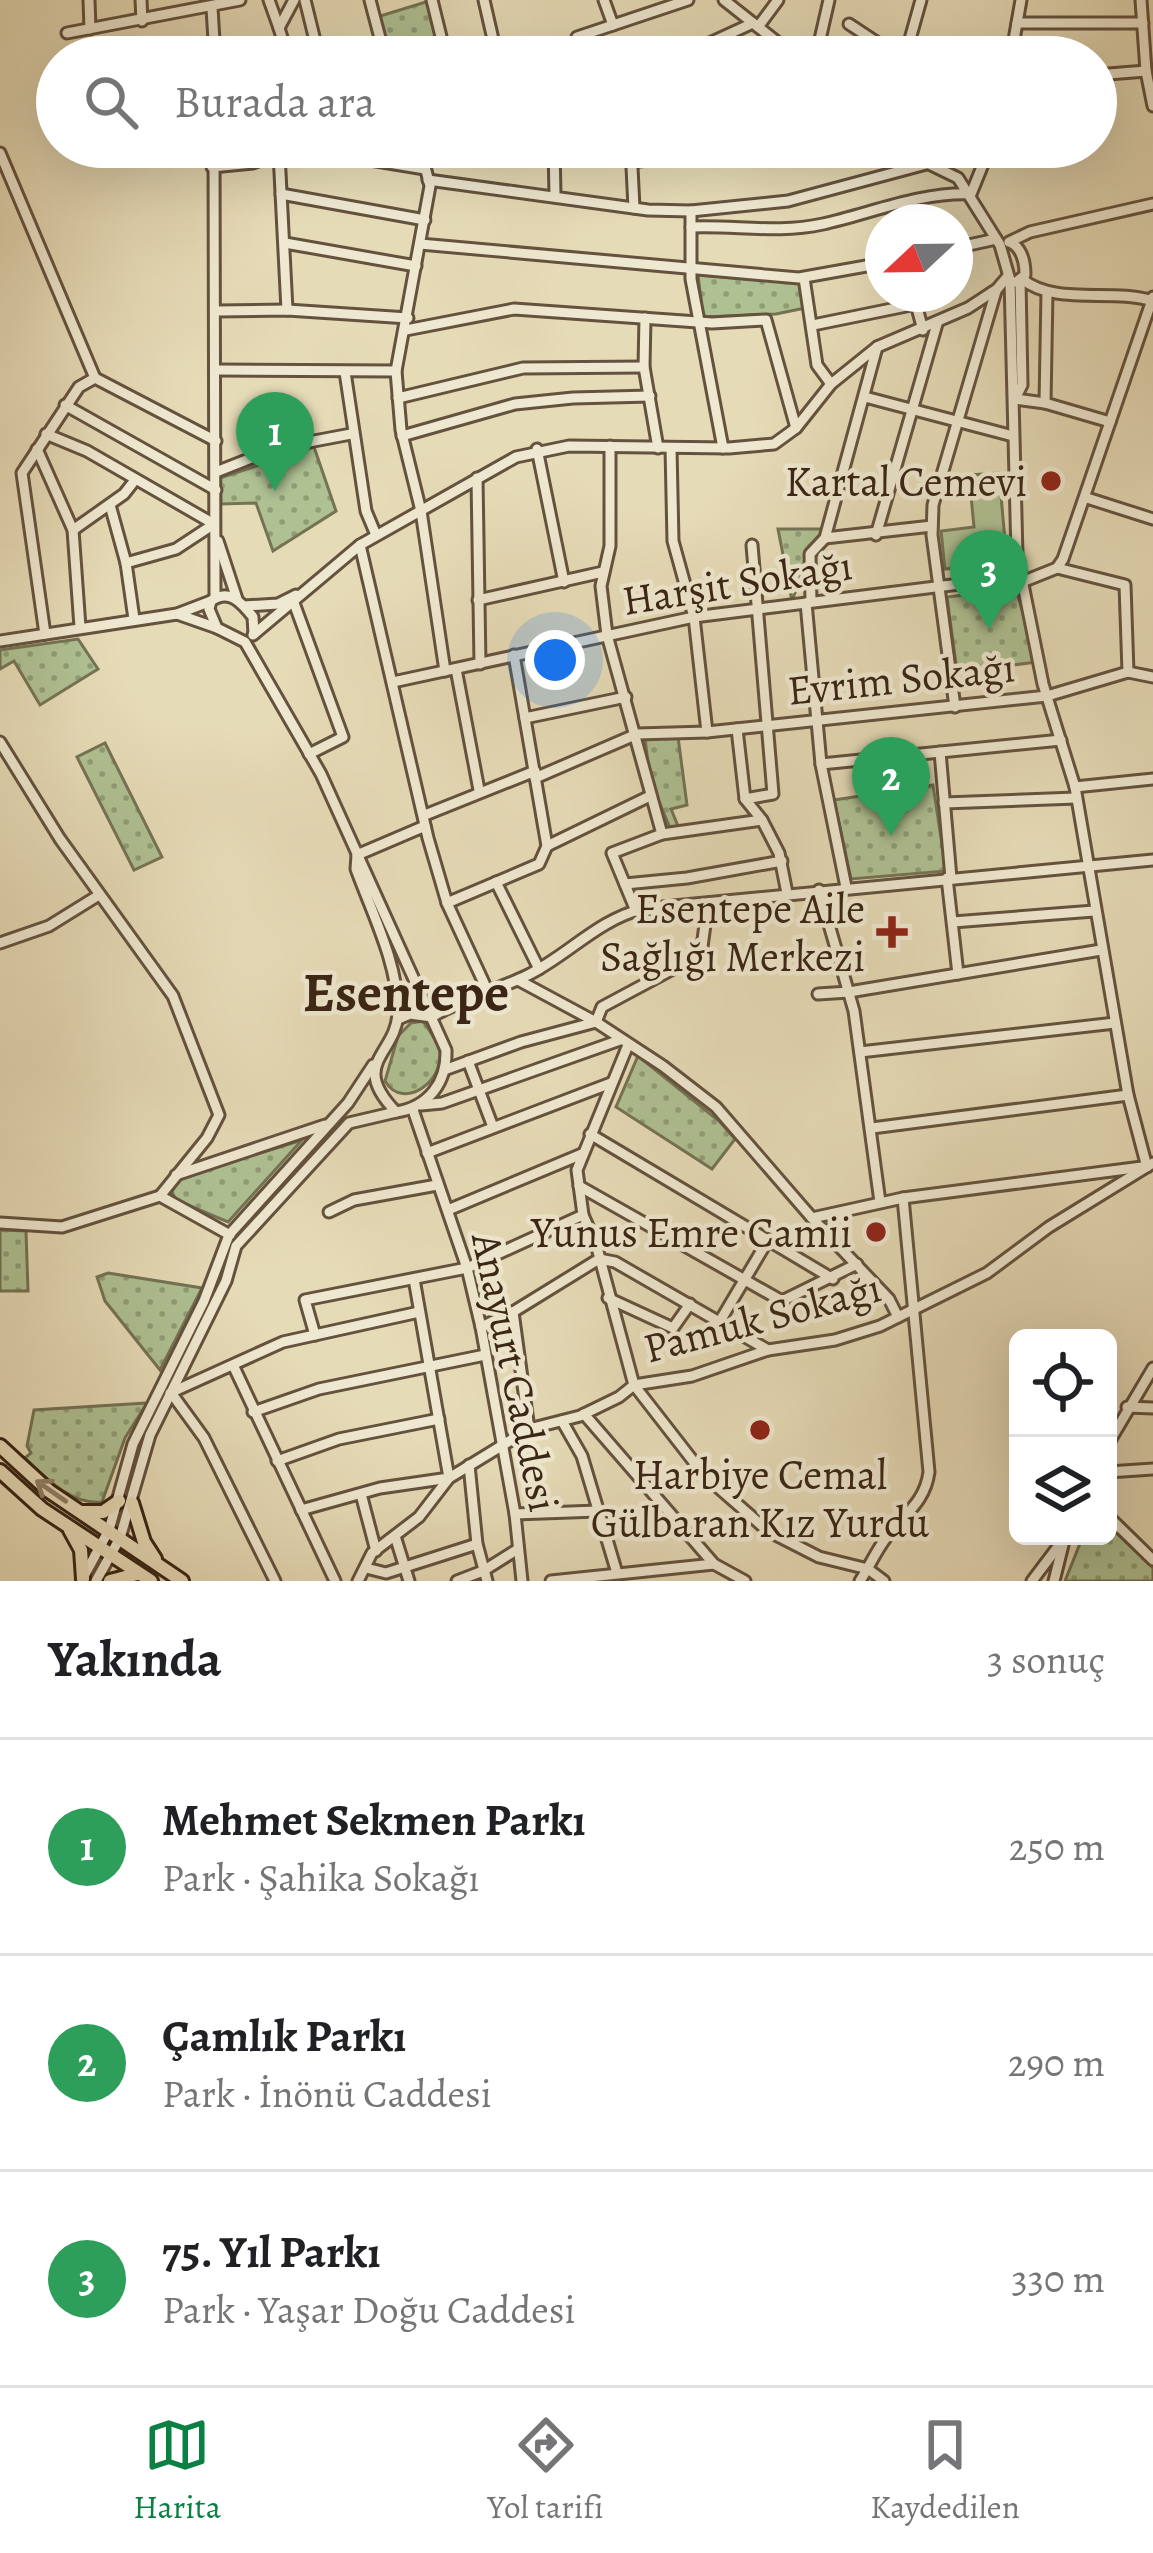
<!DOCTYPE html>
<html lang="tr">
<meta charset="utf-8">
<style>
:root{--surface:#fff;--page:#f6f6f6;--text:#202124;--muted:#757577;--line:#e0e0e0;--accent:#0b8043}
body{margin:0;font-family:Alegreya,serif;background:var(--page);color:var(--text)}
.controls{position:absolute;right:36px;bottom:36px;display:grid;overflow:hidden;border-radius:18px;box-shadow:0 12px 48px #0002}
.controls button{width:108px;height:108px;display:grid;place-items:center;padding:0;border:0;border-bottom:3px solid var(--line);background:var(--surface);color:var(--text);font:60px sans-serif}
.compass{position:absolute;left:865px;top:204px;width:108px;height:108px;border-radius:50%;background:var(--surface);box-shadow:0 12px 48px #0002;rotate:248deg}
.you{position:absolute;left:555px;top:660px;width:42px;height:42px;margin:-30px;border:9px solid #fff;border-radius:50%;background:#1a73e8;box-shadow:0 0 0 18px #1a73e833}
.badge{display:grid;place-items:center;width:78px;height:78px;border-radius:50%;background:var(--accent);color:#fff;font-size:39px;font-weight:700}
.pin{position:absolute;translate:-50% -99px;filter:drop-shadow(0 3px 6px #0008)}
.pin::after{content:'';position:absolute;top:63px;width:42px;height:36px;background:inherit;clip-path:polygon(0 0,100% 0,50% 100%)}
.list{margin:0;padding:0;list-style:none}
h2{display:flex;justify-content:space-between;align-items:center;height:156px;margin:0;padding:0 48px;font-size:51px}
h2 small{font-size:39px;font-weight:400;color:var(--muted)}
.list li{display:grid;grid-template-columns:78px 1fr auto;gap:36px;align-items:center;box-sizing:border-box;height:216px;padding:0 48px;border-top:3px solid var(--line)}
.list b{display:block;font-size:45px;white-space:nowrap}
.list p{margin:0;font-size:39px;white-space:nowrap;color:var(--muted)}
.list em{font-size:39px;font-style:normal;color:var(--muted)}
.icon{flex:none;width:66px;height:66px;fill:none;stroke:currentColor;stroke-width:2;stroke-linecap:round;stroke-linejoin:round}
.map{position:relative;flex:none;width:1153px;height:1581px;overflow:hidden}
.search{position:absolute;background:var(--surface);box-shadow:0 12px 48px #0002;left:36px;right:36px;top:36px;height:132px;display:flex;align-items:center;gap:30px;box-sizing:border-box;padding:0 42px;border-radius:66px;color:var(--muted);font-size:45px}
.sheet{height:804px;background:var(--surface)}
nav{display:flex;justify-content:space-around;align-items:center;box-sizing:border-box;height:168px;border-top:3px solid var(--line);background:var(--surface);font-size:33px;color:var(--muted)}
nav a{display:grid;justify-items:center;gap:6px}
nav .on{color:var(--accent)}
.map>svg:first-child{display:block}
.grass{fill:url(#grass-dots);stroke:#747354;stroke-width:3}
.pitch{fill:#afc193;stroke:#747354;stroke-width:3}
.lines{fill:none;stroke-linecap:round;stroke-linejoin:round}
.minor-casing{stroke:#64523e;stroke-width:15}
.major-casing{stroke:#392515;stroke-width:18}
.minor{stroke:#efe8d0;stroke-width:9}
.major{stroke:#e6dbb7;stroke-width:12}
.oneway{stroke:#908066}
.poi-dot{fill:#8f2418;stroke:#efe8d0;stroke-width:4.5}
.labels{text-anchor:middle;stroke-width:9;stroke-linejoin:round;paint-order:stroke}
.poi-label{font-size:42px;fill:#392515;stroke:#efe8d0;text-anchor:end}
.street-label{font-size:42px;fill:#392515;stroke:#efe8d0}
.district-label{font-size:54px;font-weight:bold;fill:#392515;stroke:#efe8d0}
</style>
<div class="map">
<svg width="1153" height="1581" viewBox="0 0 1153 1581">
<defs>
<pattern id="grass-dots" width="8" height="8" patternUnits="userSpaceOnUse" patternTransform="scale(3)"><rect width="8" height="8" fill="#afc193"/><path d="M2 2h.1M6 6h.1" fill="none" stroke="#8f9d77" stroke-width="1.8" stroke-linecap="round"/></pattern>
</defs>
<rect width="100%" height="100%" fill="#e6dbb7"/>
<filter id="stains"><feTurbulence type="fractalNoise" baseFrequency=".00167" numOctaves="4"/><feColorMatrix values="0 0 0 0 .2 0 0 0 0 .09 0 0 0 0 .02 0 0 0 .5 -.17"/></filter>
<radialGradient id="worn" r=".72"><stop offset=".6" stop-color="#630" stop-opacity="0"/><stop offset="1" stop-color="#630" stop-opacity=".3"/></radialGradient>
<!-- grass -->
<g class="grass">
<path d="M429,1l14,56h-54l-12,-40z"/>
<path d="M698,275l102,8 5,25 -29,6 -73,3z"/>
<path d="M314,447l22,64 -63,40 -17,-48 -35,1 -1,-26z"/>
<path d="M778,529h46l-15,25 -17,47z"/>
<path d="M1016,589l21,73 -80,10 -10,-75z"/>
<path d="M78,639l20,30 -58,36 -26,-44 -14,8v-19z"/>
<path d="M678,737l9,68 -16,4 7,17 -8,2 -20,-48 -5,-42z"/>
<path d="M105,743l57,114 -28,13 -57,-113z"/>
<path d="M933,785l13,86 -95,8 -17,-79z"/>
<path d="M423,1021c5,8 13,18 16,27 9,30 -35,65 -54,33l13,-45 13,-13z"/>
<path d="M638,1056l81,65 16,18 -23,30 -96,-62z"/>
<path d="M302,1140l-74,82 -52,-22 -4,-8 4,-13z"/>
<path d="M0,1230l26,1 2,60h-28z"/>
<path d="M108,1273l94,15 -42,82 -55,-69 -8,-24z"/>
<path d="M147,1403l-22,35 -23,64c-31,3 -56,-24 -77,-44l6,-5 -4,-7 7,-36z"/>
<path d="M1108,1525l45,43v13h-88l18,-45h25z"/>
</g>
<!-- pitch -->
<path class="pitch" d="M999,473l8,90 -62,6 -4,-38 33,-4 -5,-52z"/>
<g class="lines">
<defs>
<g id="minor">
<path d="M89,0l1,29"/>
<path d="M141,0l1,21"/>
<path d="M269,0l10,28"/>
<path d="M305,0l14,57"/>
<path d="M370,0l15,57"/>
<path d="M432,0l14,57"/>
<path d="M484,0l13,57"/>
<path d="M604,0l9,25"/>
<path d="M724,0l72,57"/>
<path d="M1141,0l5,71 7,35"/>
<path d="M212,8l3,49"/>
<path d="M1017,23h126"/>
<path d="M849,24l50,33"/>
<path d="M758,27l20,-27"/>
<path d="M67,33l173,-33"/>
<path d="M288,57l-9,-29 15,-28"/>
<path d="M581,57l-4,-20 111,-37"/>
<path d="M679,57l74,-34"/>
<path d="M816,57l13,-57"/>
<path d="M905,57l16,-57"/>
<path d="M1011,57l10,-57"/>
<path d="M1096,75l50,-4"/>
<path d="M214,147l1,451"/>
<path d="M407,147l3,19"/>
<path d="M420,147l10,39 -34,185 5,59 20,81 24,160"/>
<path d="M554,147l1,48"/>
<path d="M631,147l3,61"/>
<path d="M894,147l64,31 42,67 10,35 7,275 26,129 32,103 53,308 19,72"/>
<path d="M0,153l95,225"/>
<path d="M279,153l8,157"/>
<path d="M632,162l112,-15"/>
<path d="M212,167l41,-4 26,-10 73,4 73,12"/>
<path d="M428,180l220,30 43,1 97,-10 142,-38"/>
<path d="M281,194l144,26"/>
<path d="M691,211v68l32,169"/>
<path d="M691,227c45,-2 86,7 132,-3 49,-11 97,-32 148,-30l19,-47"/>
<path d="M1009,242l21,-10 123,-28"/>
<path d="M1010,242c12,6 15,20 15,33l-9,7"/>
<path d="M285,243l131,23"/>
<path d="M420,244l379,34 84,-15"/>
<path d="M955,248l41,-9"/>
<path d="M804,278l13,87 14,19"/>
<path d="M1022,279c33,27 90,9 131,22"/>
<path d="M217,311l70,-1 121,8"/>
<path d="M645,318l-1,49 14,81"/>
<path d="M813,325l103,-21 7,26"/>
<path d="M406,330l108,-21 198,14 54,-3 30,108"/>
<path d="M215,370l181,1"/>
<path d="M345,372l21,139 10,24"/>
<path d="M865,397l148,39"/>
<path d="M398,398l125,-30 121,-1"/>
<path d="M1015,399l7,-14 -2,-105"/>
<path d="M1015,399l30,4 65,19"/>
<path d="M1045,403l2,-111"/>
<path d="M65,405l151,85"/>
<path d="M46,434l41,17 127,73 -38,25 -50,14"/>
<path d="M402,436l113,-32 58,-6 77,-2"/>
<path d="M610,446v100l-9,40 6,49 55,199"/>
<path d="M671,448l2,93 21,76 13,115"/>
<path d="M37,449l36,81 7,97"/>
<path d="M537,449l27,133"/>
<path d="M216,472l61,-24 74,-14"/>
<path d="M477,478l3,186"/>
<path d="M1087,498l66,21"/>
<path d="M110,505l16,58 8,56"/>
<path d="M73,530l51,-36 11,-14"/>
<path d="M876,535l61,-211"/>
<path d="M825,538l107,-12"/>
<path d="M218,541l19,58"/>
<path d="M360,545l68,293 19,65 42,91"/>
<path d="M1022,582l35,-14 6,-9 90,-262"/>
<path d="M478,600l125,-28"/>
<path d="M811,602l-1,-48 15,-16 52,-191"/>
<path d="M294,603l49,134 -34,17"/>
<path d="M806,603l15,161 25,123"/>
<path d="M244,606l34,-2 18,-9"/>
<path d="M177,614l40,14"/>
<path d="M45,634l-23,-161 57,-86 16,-9 121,63"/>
<path d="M254,634l-1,-17c-12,-15 -24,-29 -42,-16l-2,8 8,19 28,14 76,132 125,276c1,32 -17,57 -50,62 -48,-50 1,-57 2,-100 0,-48 -26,-99 -42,-143l1,-14"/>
<path d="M253,635l107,-90 156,-88 53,-11 160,2 45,-4 22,-16 35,-44 46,-37 91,-39 29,-19 11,-13"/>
<path d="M0,641l177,-27 34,-13"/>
<path d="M514,655l33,191 103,-50"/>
<path d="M456,669l23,121"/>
<path d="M1128,672l25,5"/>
<path d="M393,682l301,-65 314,-39 14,4"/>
<path d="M955,707l-23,-172 1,-30 63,-214"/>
<path d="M525,718l101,-21"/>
<path d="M737,729l8,70 17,21 17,33 8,40"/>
<path d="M0,742l60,97 113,157 46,119 -12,23 -47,58"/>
<path d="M940,752l11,126"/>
<path d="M821,764l240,-24"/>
<path d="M535,778l102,-44 70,-2 340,-36 81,-24 -3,-87 -68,-17"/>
<path d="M1075,787l78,-8"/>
<path d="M745,799l28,-5 -21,-249"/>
<path d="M944,803l132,-5"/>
<path d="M425,815l110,-44"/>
<path d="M357,855l68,-29"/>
<path d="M947,878l11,96"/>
<path d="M496,882l43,87"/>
<path d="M625,884l62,-6 95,-17"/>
<path d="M819,890l35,121 26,191"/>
<path d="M447,903l92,-39 8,-18"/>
<path d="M636,911l-24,-58 50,-19 100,-14"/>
<path d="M953,922l141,-11"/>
<path d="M0,943l49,-17 50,-31"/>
<path d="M518,980l78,42 67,44 53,41 96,111 77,81 9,18"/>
<path d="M818,994l31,-2 252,-42"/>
<path d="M432,1017c22,-15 68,-28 96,-42 40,-20 70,-55 114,-66l511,-49"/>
<path d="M398,1019l12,-5 22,3"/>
<path d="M628,1045l-51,125 6,45 13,29 38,141 70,90 64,56 51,26 49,12 16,12"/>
<path d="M860,1052l255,-29"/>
<path d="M468,1061l25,66"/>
<path d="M447,1069l74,-27 75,-20 6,-15 99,-53 7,-51"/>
<path d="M421,1105l21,-2 178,-63"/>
<path d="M413,1110l54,158 14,59 34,187 7,67"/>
<path d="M872,1128l256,-33"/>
<path d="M590,1134l243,145"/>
<path d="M427,1153l184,-70"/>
<path d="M176,1175l149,-50"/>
<path d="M579,1186l203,115 75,-37"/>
<path d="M448,1210l134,-56"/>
<path d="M329,1212l25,-12 83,-15"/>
<path d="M812,1218l91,-20 239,-31"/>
<path d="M0,1223l62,4 98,-31 70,39"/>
<path d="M608,1298l65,30 17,-24"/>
<path d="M513,1312l16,117"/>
<path d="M720,1321l48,-81"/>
<path d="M481,1327l32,-15 86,-53 16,3 153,88"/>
<path d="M315,1335l-10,-35 162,-32 116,-53"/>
<path d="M233,1365l102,216"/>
<path d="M170,1393l113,-51 136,-30"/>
<path d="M172,1394l32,44 71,143"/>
<path d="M1127,1407l26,1"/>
<path d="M253,1412l66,-23 166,-34"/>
<path d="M584,1414l130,150 31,17"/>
<path d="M562,1421l20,35 35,117"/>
<path d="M1108,1444l45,-76"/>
<path d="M277,1461l62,-22 100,-20"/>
<path d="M469,1465l8,79 10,37"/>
<path d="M1108,1472l45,-3"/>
<path d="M361,1494l15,57"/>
<path d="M301,1510l79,-22 69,-10 -35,-199"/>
<path d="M515,1514l83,-3"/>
<path d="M1108,1516l45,44"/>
<path d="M395,1536l14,45"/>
<path d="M366,1568l20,5 91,-29"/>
<path d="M84,1576l25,-46 24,-86 71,-143 25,-66 119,-132 25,-38"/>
<path d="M96,1581l24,-43 30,-103 76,-154 10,-35 113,-123 47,-11"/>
<path d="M358,1581l14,-28 47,-36 30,-39 80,-49 51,-13 39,-19 15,-12 58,-9 76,-26 67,-10 45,-14 107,-53 62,-46 104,-64"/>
<path d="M457,1581l26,-10 35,-22"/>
<path d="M551,1581l163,-17"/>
<path d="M860,1581c9,-14 16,-30 26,-43 17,-23 39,-35 43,-66l-26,-274"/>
<path d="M1032,1581l34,-45"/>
<path d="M1054,1581l9,-36"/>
</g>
<g id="major">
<path d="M0,1446l49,45 133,90"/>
<path d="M0,1471l42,38 109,72"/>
<path d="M132,1503l12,39 11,17"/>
<path d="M83,1512h20l16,-11"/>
<path d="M70,1530l11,20 2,29"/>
<path d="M110,1581l27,-7"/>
</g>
</defs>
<!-- minor casing -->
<use href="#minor" class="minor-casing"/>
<!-- major casing -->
<use href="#major" class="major-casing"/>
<!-- minor -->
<use href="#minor" class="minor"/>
<!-- major -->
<use href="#major" class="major"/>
</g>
<!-- one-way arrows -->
<defs><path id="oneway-shaft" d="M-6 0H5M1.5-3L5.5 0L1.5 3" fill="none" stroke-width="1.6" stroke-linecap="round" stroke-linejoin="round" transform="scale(3)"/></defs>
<use class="oneway" href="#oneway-shaft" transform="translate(51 1491) rotate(-145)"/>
<!-- markers -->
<g class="poi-dot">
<circle cx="1051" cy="481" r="12"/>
<path d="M886 914h12v12h12v12h-12v12h-12v-12h-12v-12h12z"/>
<circle cx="876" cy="1232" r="12"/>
<circle cx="760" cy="1430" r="12"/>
</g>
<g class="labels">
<!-- poi labels -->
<g class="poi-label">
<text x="1027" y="496">Kartal Cemevi</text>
<text x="865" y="923">Esentepe Aile<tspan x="865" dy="48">Sağlığı Merkezi</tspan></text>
<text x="852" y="1247">Yunus Emre Camii</text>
<text x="760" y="1489" text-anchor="middle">Harbiye Cemal<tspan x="760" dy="48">Gülbaran Kız Yurdu</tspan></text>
</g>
<!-- street labels -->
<g class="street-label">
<text transform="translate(737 582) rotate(-9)" y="15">Harşit Sokağı</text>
<text transform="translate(901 678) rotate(-6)" y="15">Evrim Sokağı</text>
<text transform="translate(762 1317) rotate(-15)" y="15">Pamuk Sokağı</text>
<text transform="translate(516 1372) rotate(78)" y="15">Anayurt Caddesi</text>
</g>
<!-- district labels -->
<g class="district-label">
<text x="406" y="1011">Esentepe</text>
</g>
</g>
<rect width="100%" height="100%" filter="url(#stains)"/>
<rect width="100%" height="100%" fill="url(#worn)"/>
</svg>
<div class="controls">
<button><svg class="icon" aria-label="locate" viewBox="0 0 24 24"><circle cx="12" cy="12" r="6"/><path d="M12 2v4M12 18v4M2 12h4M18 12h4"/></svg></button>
<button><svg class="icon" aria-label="layers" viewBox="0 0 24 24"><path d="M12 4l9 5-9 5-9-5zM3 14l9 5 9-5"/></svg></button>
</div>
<svg class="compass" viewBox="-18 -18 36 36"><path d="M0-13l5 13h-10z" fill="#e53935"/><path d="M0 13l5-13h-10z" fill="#757577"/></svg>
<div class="you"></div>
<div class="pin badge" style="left:275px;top:491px;background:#2e9e5b">1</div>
<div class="pin badge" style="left:891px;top:836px;background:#2e9e5b">2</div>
<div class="pin badge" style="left:989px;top:629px;background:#2e9e5b">3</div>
<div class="search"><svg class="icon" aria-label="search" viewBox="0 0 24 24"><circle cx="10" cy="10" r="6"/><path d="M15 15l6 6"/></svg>Burada ara</div>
</div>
<section class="sheet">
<h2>Yakında<small>3 sonuç</small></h2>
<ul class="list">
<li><span class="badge" style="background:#2e9e5b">1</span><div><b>Mehmet Sekmen Parkı</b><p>Park · Şahika Sokağı</p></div><em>250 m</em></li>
<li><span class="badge" style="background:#2e9e5b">2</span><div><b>Çamlık Parkı</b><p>Park · İnönü Caddesi</p></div><em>290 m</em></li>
<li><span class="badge" style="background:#2e9e5b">3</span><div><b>75. Yıl Parkı</b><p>Park · Yaşar Doğu Caddesi</p></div><em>330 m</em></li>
</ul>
</section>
<nav>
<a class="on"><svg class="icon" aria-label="map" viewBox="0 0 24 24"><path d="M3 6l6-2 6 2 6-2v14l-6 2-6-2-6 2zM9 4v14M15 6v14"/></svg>Harita</a>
<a><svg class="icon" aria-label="directions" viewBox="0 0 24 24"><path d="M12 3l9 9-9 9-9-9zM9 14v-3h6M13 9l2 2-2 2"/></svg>Yol tarifi</a>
<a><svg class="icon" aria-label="saved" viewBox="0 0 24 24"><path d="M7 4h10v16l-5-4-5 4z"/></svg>Kaydedilen</a>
</nav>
